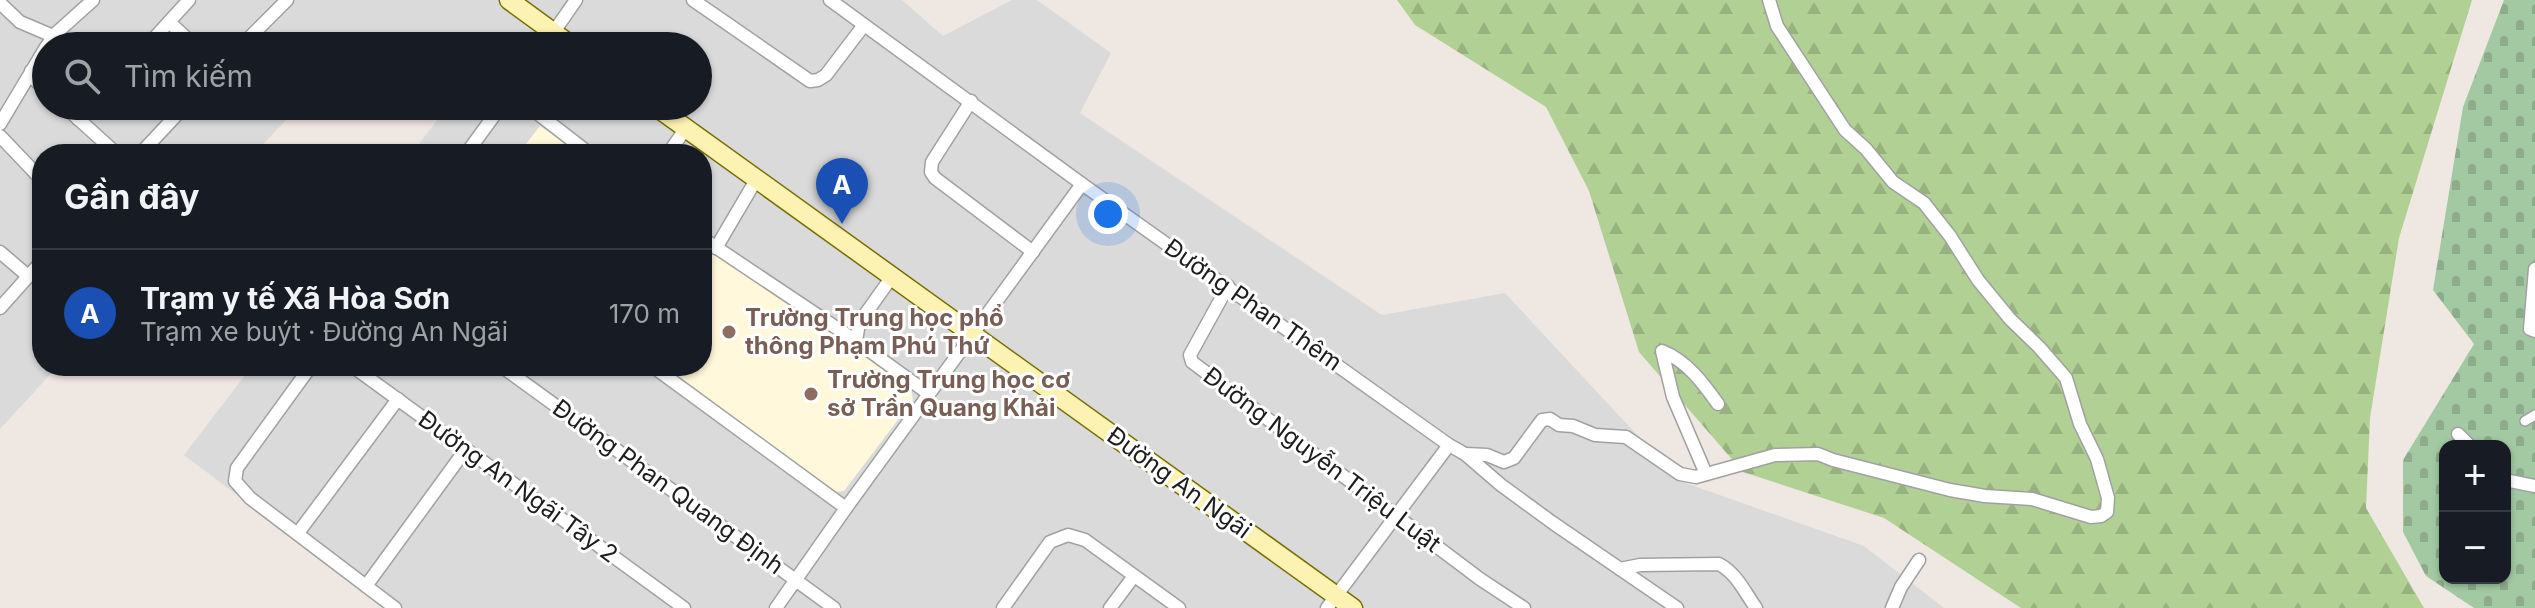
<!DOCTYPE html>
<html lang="vi">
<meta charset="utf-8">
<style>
:root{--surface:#171b24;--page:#242831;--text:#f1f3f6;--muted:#9ea1a6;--line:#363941;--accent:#db2777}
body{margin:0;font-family:Inter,sans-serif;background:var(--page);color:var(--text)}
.controls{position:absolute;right:24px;bottom:24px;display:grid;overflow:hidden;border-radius:16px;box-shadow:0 2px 6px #0004}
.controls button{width:72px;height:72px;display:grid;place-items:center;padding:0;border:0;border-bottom:2px solid var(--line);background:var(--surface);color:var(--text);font:40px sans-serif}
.you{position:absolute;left:1108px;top:214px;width:28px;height:28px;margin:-20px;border:6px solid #fff;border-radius:50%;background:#1a73e8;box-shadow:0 0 0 12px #1a73e833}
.badge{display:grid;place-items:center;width:52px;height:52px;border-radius:50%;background:var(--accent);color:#fff;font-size:26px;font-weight:700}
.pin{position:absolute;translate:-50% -66px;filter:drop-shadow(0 2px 4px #0008)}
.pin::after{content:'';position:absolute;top:42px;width:28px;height:24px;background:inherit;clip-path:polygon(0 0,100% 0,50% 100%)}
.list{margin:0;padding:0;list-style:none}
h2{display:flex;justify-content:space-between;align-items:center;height:104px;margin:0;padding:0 32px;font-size:34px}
h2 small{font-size:26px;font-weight:400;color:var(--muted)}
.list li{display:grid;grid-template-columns:52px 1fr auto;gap:24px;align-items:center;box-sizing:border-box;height:128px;padding:0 32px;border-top:2px solid var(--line)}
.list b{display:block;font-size:30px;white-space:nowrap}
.list p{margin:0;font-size:26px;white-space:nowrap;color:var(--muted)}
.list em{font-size:26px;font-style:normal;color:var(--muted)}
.icon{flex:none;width:44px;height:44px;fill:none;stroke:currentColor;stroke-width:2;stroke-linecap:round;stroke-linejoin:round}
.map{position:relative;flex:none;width:2535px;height:608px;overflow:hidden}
.search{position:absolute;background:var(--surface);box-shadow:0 2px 6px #0004;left:32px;top:32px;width:680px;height:88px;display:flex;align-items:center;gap:20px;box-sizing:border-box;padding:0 28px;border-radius:44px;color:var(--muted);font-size:30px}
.panel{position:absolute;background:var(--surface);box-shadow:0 2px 6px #0004;left:32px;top:144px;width:680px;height:232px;border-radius:32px}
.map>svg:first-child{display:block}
.residential{fill:#dbdada}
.education{fill:#fff8da}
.forest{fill:url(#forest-firs)}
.cemetery{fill:url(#cemetery-stones);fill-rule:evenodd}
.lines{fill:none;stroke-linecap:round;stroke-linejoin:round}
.pedestrian-casing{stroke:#a1a1a1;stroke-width:12}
.minor-casing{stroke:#a1a1a1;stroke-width:15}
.secondary-casing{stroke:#776e00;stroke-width:21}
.pedestrian{stroke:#fff;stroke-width:9}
.minor{stroke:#fff;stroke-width:12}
.secondary{stroke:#fcf2b2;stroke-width:18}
.education-dot{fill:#8d6e63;stroke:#fff;stroke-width:3}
.labels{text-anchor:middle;stroke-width:6;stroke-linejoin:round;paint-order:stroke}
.street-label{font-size:24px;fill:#1d1d1d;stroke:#fff}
.education-label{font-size:24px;font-weight:bold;fill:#785e54;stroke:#fff;text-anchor:start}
</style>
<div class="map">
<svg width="2535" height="608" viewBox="0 0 2535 608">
<defs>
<pattern id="forest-firs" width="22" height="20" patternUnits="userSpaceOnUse" patternTransform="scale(2)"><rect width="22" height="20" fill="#b1d094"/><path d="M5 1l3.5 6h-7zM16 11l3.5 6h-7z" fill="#98b27f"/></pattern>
<pattern id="cemetery-stones" width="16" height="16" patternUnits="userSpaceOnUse" patternTransform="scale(2)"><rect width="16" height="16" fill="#a3c9a2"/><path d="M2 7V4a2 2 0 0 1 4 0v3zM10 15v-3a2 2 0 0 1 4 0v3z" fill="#8cac8b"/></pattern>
</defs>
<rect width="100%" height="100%" fill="#efe8e2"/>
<!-- residential -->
<path class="residential" d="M0,0h902l41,36 69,-36h25l74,53 -31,60 302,202 123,-22 175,188 184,65 80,62h-1558l-202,-153 68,-89h450v-212h-291l37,-48h250v-60h-312l-20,-12 -12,12h-308v60h253l-45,48h-212v212h16l-58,63z"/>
<!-- education -->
<g class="education">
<path d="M540,126l40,28h-62z"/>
<path d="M702,240l209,150 2,10 -69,91 -12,1 -171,-126h41z"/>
</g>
<!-- forest -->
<path class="forest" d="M1397,0h1075l-73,238 -29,180 -4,90 58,100h-403l-137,-90 -141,-46 -104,-120 -50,-161 -43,-84 -131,-82z"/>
<!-- cemetery -->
<path class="cemetery" d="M2504,0h31v608h-61l-48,-32 -23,-44v-72l71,-116 -41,-54 30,-183zM2445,446h60v132h-60z"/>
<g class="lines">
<defs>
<path id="pedestrian" d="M2525,421l10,-6"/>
<g id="minor">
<path d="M693,0l117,81 8,-1 8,-5 38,-50"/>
<path d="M830,0l252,184 367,261 16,9 36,31 52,38 124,85"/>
<path d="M0,3l20,19 33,14"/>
<path d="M169,22l26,24"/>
<path d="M47,46l6,-10 40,-36"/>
<path d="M147,46l42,-46"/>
<path d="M241,46l46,-46"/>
<path d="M544,46l32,-46"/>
<path d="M31,71l3,8 12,11"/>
<path d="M971,101l-39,61 -1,10 4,6 98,74"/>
<path d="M64,106l53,48"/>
<path d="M528,106l62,48"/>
<path d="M78,119l13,-13"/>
<path d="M0,124l46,-77"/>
<path d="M0,136l42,44"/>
<path d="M140,154l45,-48"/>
<path d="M466,154l35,-48"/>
<path d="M668,154l18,-26"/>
<path d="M702,238l154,103 73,53"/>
<path d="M716,248l40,-68"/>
<path d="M0,252l28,24"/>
<path d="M2535,269l-5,60 5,2"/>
<path d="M1228,286l-38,69 2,7 288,217 44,29"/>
<path d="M0,308l42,-47"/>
<path d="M856,341l3,-18 32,-45"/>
<path d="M311,366l-74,102 -2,13 15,17 145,110"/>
<path d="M352,366l332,242"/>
<path d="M501,366l333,242"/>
<path d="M652,366l194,142"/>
<path d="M2458,434l12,12"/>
<path d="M1465,454l22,1 17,7 10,-4 28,-38 8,-1 9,6 14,1 22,9 31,2 54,37 16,3 79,-22 43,-1 15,6 117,30 35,6 47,3 59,18 10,-1 6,-4 1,-14 -11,-39 -17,-35 -14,-46 -27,-31 -29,-28 -32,-39 -28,-44 -26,-33 -31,-21 -27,-33 -21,-19 -68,-104 -8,-26"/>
<path d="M1706,474l-33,-77 -11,-46c25,10 41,32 56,53"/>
<path d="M2505,480l30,6"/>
<path d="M298,533l100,-134"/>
<path d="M1620,569l20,-4 79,-1c18,10 25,27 37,44"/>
<path d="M366,586l100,-137"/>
<path d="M776,608l70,-100 236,-324"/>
<path d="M1003,608l47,-66 18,-7 17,5 94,68"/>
<path d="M1110,608l24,-32"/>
<path d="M1327,608l122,-163"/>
<path d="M1892,608l9,-21 18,-27"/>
</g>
<g id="secondary">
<path d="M509,0l63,46"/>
<path d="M655,106l698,502"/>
</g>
</defs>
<!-- pedestrian casing -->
<use href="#pedestrian" class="pedestrian-casing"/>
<!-- minor casing -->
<use href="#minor" class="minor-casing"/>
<!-- secondary casing -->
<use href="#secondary" class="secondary-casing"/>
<!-- pedestrian -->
<use href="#pedestrian" class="pedestrian"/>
<!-- minor -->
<use href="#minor" class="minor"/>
<!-- secondary -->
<use href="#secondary" class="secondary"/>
</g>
<!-- markers -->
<g class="education-dot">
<circle cx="729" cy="332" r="8"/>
<circle cx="811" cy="394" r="8"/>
</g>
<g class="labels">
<!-- street labels -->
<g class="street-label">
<text transform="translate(1253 305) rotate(35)" y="8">Đường Phan Thêm</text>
<text transform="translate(1322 460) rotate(37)" y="8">Đường Nguyễn Triệu Luật</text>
<text transform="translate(1179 483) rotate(36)" y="8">Đường An Ngãi</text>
<text transform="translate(518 487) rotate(36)" y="8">Đường An Ngãi Tây 2</text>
<text transform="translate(668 487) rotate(36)" y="8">Đường Phan Quang Định</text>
</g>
<!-- education labels -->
<g class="education-label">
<text x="745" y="326">Trường Trung học phổ<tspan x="745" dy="28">thông Phạm Phú Thứ</tspan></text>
<text x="827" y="388">Trường Trung học cơ<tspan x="827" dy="28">sở Trần Quang Khải</tspan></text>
</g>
</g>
</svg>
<div class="controls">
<button>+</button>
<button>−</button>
</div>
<div class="you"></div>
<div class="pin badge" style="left:842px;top:224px;background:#1a4fb4">A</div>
<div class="search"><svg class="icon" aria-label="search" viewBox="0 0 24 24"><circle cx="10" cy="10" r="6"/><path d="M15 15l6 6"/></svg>Tìm kiếm</div>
<section class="panel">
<h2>Gần đây<small></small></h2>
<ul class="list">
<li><span class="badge" style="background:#1a4fb4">A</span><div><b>Trạm y tế Xã Hòa Sơn</b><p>Trạm xe buýt · Đường An Ngãi</p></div><em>170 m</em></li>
</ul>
</section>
</div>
